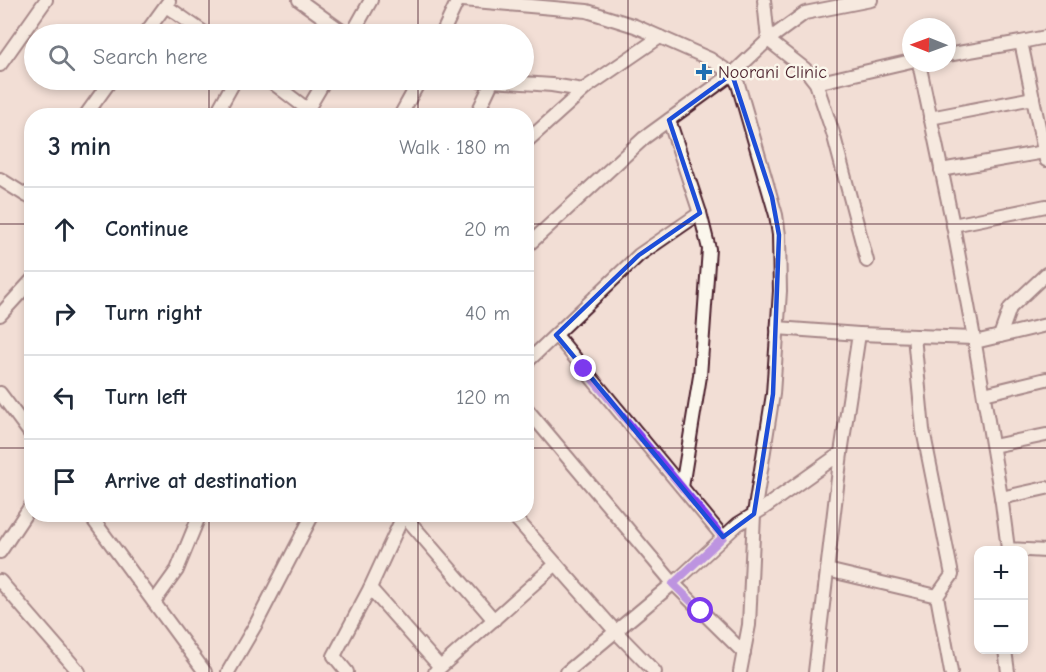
<!DOCTYPE html>
<meta charset="utf-8">
<style>
:root{--surface:#fff;--page:#f2f2f3;--text:#1f2937;--muted:#747a83;--line:#e0e1e3}
body{margin:0;font-family:"Comic Neue",sans-serif;background:var(--page);color:var(--text)}
.controls{position:absolute;right:18px;bottom:18px;display:grid;overflow:hidden;border-radius:12px;box-shadow:0 3px 9px #0003}
.controls button{width:54px;height:54px;display:grid;place-items:center;padding:0;border:0;border-bottom:2px solid var(--line);background:var(--surface);color:var(--text);font:30px sans-serif}
.compass{position:absolute;left:902px;top:18px;width:54px;height:54px;border-radius:50%;background:var(--surface);box-shadow:0 3px 9px #0003;rotate:271deg}
.stop{position:absolute;width:18px;height:18px;margin:-14px;border:4px solid #7c3aed;border-radius:50%;background:#fff}
.stop.end{background:#7c3aed;border-color:#fff;box-shadow:0 2px 6px #0008}
.list{margin:0;padding:0;list-style:none}
h2{display:flex;justify-content:space-between;align-items:center;height:78px;margin:0;padding:0 24px;font-size:26px}
h2 small{font-size:20px;font-weight:400;color:var(--muted)}
.list li{display:grid;grid-template-columns:39px 1fr auto;gap:18px;align-items:center;box-sizing:border-box;height:84px;padding:0 24px;border-top:2px solid var(--line)}
.list b{display:block;font-size:22px;white-space:nowrap}
.list em{font-size:20px;font-style:normal;color:var(--muted)}
.icon{flex:none;width:33px;height:33px;fill:none;stroke:currentColor;stroke-width:2;stroke-linecap:round;stroke-linejoin:round}
.map{position:relative;flex:none;width:1046px;height:672px;overflow:hidden}
.search{position:absolute;background:var(--surface);box-shadow:0 3px 9px #0003;left:24px;top:24px;width:510px;height:66px;display:flex;align-items:center;gap:15px;box-sizing:border-box;padding:0 21px;border-radius:33px;color:var(--muted);font-size:22px}
.panel{position:absolute;background:var(--surface);box-shadow:0 3px 9px #0003;left:24px;top:108px;width:510px;height:414px;border-radius:24px}
.map>svg:first-child{display:block}
.lines{fill:none;stroke-linecap:round;stroke-linejoin:round}
.minor-casing{stroke:#4a1f2b;stroke-width:16}
.minor{stroke:#fbf7ec;stroke-width:12}
.route{stroke:#7c3aed;stroke-width:8}
.marked{fill:none;stroke:#1d4ed8;stroke-width:4.5;stroke-linejoin:round}
.grid{fill:none;stroke:#4a1f2b;stroke-width:1.5;stroke-opacity:0.55}
.poi-dot{fill:#1f6fb2;stroke:#fbf7ec;stroke-width:2}
.labels{text-anchor:middle;stroke-width:5;stroke-linejoin:round;paint-order:stroke}
.poi-label{font-size:18px;fill:#4a1f2b;stroke:#fbf7ec;text-anchor:start}
</style>
<div class="map">
<svg width="1046" height="672" viewBox="0 0 1046 672">
<rect width="100%" height="100%" fill="#f2ded5"/>
<filter id="ink" filterUnits="userSpaceOnUse"><feTurbulence type="fractalNoise" baseFrequency=".0167" numOctaves="2"/><feDisplacementMap in="SourceGraphic" scale="12" xChannelSelector="R" yChannelSelector="G"/><feConvolveMatrix kernelMatrix="1 2 1 2 8 2 1 2 1" color-interpolation-filters="sRGB"/></filter>
<g filter="url(#ink)">
<g class="lines">
<defs>
<g id="minor">
<path d="M299,0l47,34"/>
<path d="M463,0l124,11 48,15 75,33 22,15 6,10 38,131 3,20 1,56 -7,103 -19,120 -5,111 -9,47"/>
<path d="M764,0l4,40 37,29 11,14 17,50 34,128"/>
<path d="M166,6l40,28"/>
<path d="M145,34l24,-33"/>
<path d="M352,34l19,-34"/>
<path d="M442,34l16,-34"/>
<path d="M1046,37l-25,5 25,118"/>
<path d="M947,55l74,-13"/>
<path d="M919,63l34,162"/>
<path d="M0,65l46,-65"/>
<path d="M269,80l38,29"/>
<path d="M477,80l75,5 31,5"/>
<path d="M816,83l95,-22"/>
<path d="M305,114l20,-34"/>
<path d="M85,116l26,-36"/>
<path d="M215,116l20,-36"/>
<path d="M400,116l20,-36"/>
<path d="M476,116l17,-36"/>
<path d="M930,118l103,-20"/>
<path d="M669,120l31,93 9,36 -9,127 -18,111"/>
<path d="M526,142l61,-55 73,-50"/>
<path d="M941,170l103,-18"/>
<path d="M0,179l27,17 5,-5"/>
<path d="M526,247l118,-109 88,-64 36,-34 37,-27 66,-13"/>
<path d="M0,315l32,-35"/>
<path d="M859,334l115,4 -21,-113 93,-19"/>
<path d="M556,335l167,202"/>
<path d="M914,336l9,94 29,145 -15,21"/>
<path d="M1000,336l10,-28 36,-34"/>
<path d="M974,338l28,165 6,46 38,2"/>
<path d="M975,342l71,-17"/>
<path d="M526,363l113,-108 61,-42"/>
<path d="M0,393l32,43"/>
<path d="M984,394l62,-15"/>
<path d="M526,408l147,175 71,70"/>
<path d="M993,446l53,-11"/>
<path d="M1001,498l45,-10"/>
<path d="M89,514l116,158"/>
<path d="M403,514l91,106"/>
<path d="M512,514l104,118 39,40"/>
<path d="M0,552l32,-48"/>
<path d="M827,570l110,26 14,76"/>
<path d="M0,581l79,91"/>
<path d="M370,588l70,79"/>
<path d="M154,602l23,-32 23,-56"/>
<path d="M1005,650l3,22"/>
<path d="M228,672l28,-48 57,-110"/>
<path d="M347,672l-13,-16 36,-68 34,-74"/>
<path d="M435,672l121,-108"/>
<path d="M567,672l115,-96 56,-52 23,-14 80,-57 18,-119 -82,-6"/>
<path d="M815,672l26,-219"/>
</g>
</defs>
<!-- minor casing -->
<use href="#minor" class="minor-casing"/>
<!-- minor -->
<use href="#minor" class="minor"/>
</g>
</g>
<g class="lines" filter="url(#ink)">
<!-- route -->
<path class="route" d="M584,369l139,168 -50,47 28,27"/>
</g>
<!-- marked area -->
<path d="M0 0H1046V672H0ZM732,74l40,123 7,38 -6,159 -19,120 -31,23 -167,-202 83,-80 61,-42 -31,-93z" fill="#f2ded5" fill-opacity=".55" fill-rule="evenodd"/>
<path class="marked" d="M732,74l40,123 7,38 -6,159 -19,120 -31,23 -167,-202 83,-80 61,-42 -31,-93z"/>
<!-- grid -->
<path class="grid" d="M209,0v34M418,0v34M628,0v672M837,0v672M209,80v36M418,80v36M0,224h32M526,224h520M0,448h32M526,448h520M209,514v158M418,514v158"/>
<!-- markers -->
<path class="poi-dot" d="M701 63h6v6h6v6h-6v6h-6v-6h-6v-6h6z"/>
<g class="labels">
<!-- poi labels -->
<g class="poi-label">
<text x="718" y="78">Noorani Clinic</text>
</g>
</g>
</svg>
<div class="controls">
<button>+</button>
<button>−</button>
</div>
<svg class="compass" viewBox="-18 -18 36 36"><path d="M0-13l5 13h-10z" fill="#e53935"/><path d="M0 13l5-13h-10z" fill="#747a83"/></svg>
<div class="stop" style="left:701px;top:611px"></div>
<div class="stop end" style="left:584px;top:369px"></div>
<div class="search"><svg class="icon" aria-label="search" viewBox="0 0 24 24"><circle cx="10" cy="10" r="6"/><path d="M15 15l6 6"/></svg>Search here</div>
<section class="panel">
<h2>3 min<small>Walk · 180 m</small></h2>
<ul class="list">
<li><svg class="icon" aria-label="ahead" viewBox="0 0 24 24"><path d="M12 20V5M6 11l6-6 6 6"/></svg><div><b>Continue</b></div><em>20 m</em></li>
<li><svg class="icon" aria-label="right" viewBox="0 0 24 24"><path d="M7 20v-9h11M14 6l5 5-5 5"/></svg><div><b>Turn right</b></div><em>40 m</em></li>
<li><svg class="icon" aria-label="left" viewBox="0 0 24 24"><path d="M17 20v-9H6M10 6l-5 5 5 5"/></svg><div><b>Turn left</b></div><em>120 m</em></li>
<li><svg class="icon" aria-label="arrive" viewBox="0 0 24 24"><path d="M6 21V4h12l-3 4 3 4H6"/></svg><div><b>Arrive at destination</b></div></li>
</ul>
</section>
</div>
